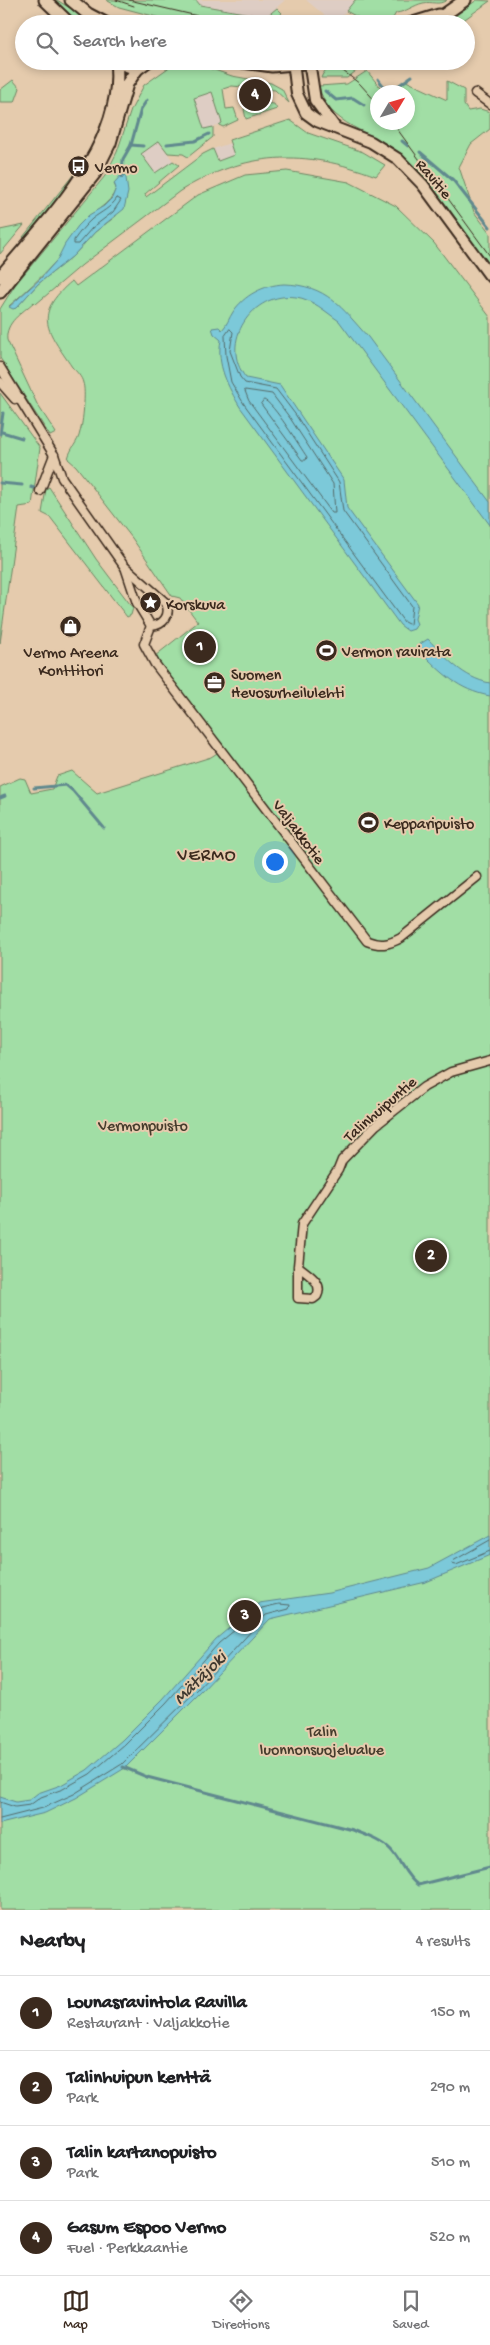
<!DOCTYPE html>
<meta charset="utf-8">
<style>
:root{--surface:#fff;--page:#f2f2f2;--text:#202124;--muted:#757577;--line:#e0e0e0;--accent:#3b2a1e}
body{margin:0;font-family:"Gochi Hand",sans-serif;background:var(--page);color:var(--text)}
.compass{position:absolute;left:370px;top:85px;width:45px;height:45px;border-radius:50%;background:var(--surface);box-shadow:0 2px 8px #0003;rotate:52deg}
.you{position:absolute;left:274px;top:861px;width:18px;height:18px;margin:-12px;border:4px solid #fff;border-radius:50%;background:#1a73e8;box-shadow:0 0 0 8px #1a73e833}
.badge{display:grid;place-items:center;width:32px;height:32px;border-radius:50%;background:var(--accent);color:#fff;font-size:16px;font-weight:700}
.pin{position:absolute;translate:-50% -50%;border:2px solid #fff;box-shadow:0 1px 5px #0006}
.list{margin:0;padding:0;list-style:none}
h2{display:flex;justify-content:space-between;align-items:center;height:65px;margin:0;padding:0 20px;font-size:21px}
h2 small{font-size:16px;font-weight:400;color:var(--muted)}
.list li{display:grid;grid-template-columns:32px 1fr auto;gap:15px;align-items:center;box-sizing:border-box;height:75px;padding:0 20px;border-top:1px solid var(--line)}
.list b{display:block;font-size:19px;white-space:nowrap}
.list p{margin:0;font-size:16px;white-space:nowrap;color:var(--muted)}
.list em{font-size:16px;font-style:normal;color:var(--muted)}
.icon{flex:none;width:28px;height:28px;fill:none;stroke:currentColor;stroke-width:2;stroke-linecap:round;stroke-linejoin:round}
.map{position:relative;flex:none;width:490px;height:1910px;overflow:hidden}
.search{position:absolute;background:var(--surface);box-shadow:0 2px 8px #0003;left:15px;right:15px;top:15px;height:55px;display:flex;align-items:center;gap:12px;box-sizing:border-box;padding:0 18px;border-radius:28px;color:var(--muted);font-size:19px}
.sheet{height:365px;background:var(--surface)}
nav{display:flex;justify-content:space-around;align-items:center;box-sizing:border-box;height:70px;border-top:1px solid var(--line);background:var(--surface);font-size:14px;color:var(--muted)}
nav a{display:grid;justify-items:center;gap:2px}
nav .on{color:var(--accent)}
.map>svg:first-child{display:block}
.built{fill:#decdc4}
.green{fill:#a1dea5;stroke:#6e8462;fill-rule:evenodd}
.water{fill:#7bc9d9;stroke:#61898e}
.lines{fill:none;stroke-linecap:round;stroke-linejoin:round}
.shore{stroke:#556a69;stroke-width:1}
.stream{stroke:#61898e;stroke-width:3}
.minor-casing{stroke:#3b2a1e;stroke-width:11}
.tertiary-casing{stroke:#3b2a1e;stroke-width:14}
.secondary-casing{stroke:#3b2a1e;stroke-width:15}
.minor{stroke:#e5cbad;stroke-width:8}
.tertiary{stroke:#e5cbad;stroke-width:10}
.secondary{stroke:#e5cbad;stroke-width:11}
.tram{stroke:#3b2a1e;stroke-width:1}
.labels{text-anchor:middle;stroke-width:4;stroke-linejoin:round;paint-order:stroke}
.poi-label{font-size:16px;fill:#3b2a1e;stroke:#e5cbad;text-anchor:start}
.street-label{font-size:16px;fill:#3b2a1e;stroke:#e5cbad}
.park-label{font-size:16px;fill:#453c2c;stroke:#e5cbad}
.neighbourhood-label{font-size:18px;letter-spacing:1px;fill:#3b2a1e;stroke:#e5cbad}
.water-label{font-size:18px;font-style:italic;fill:#413a31;stroke:#e5cbad}
</style>
<div class="map">
<svg width="490" height="1910" viewBox="0 0 490 1910">
<rect width="100%" height="100%" fill="#e5cbad"/>
<filter id="ink" filterUnits="userSpaceOnUse"><feTurbulence type="fractalNoise" baseFrequency=".02" numOctaves="2"/><feDisplacementMap in="SourceGraphic" scale="10" xChannelSelector="R" yChannelSelector="G"/><feConvolveMatrix kernelMatrix="1 2 1 2 8 2 1 2 1" color-interpolation-filters="sRGB"/></filter>
<g filter="url(#ink)">
<!-- built -->
<g class="built">
<path d="M196,0h89l-19,17 -66,-12z"/>
<path d="M306,0h49l-20,24z"/>
<path d="M212,92l10,32 -18,6 -11,-32z"/>
<path d="M159,141l14,20 -18,12 -14,-19z"/>
<path d="M230,143l5,12 -17,6 -5,-12z"/>
</g>
<!-- green -->
<g class="green">
<path d="M53,0h4l24,15 9,9h-9z"/>
<path d="M106,0h90l4,5 66,12 11,-9 5,5 -11,11h-88l-64,-17z"/>
<path d="M355,0h92c-9,6 -14,1 -24,3 -9,2 -17,9 -27,10l-6,10c-20,2 -27,-3 -44,-12z"/>
<path d="M477,0l13,1 -32,23h-16z"/>
<path d="M362,61l2,4 -17,13h-26c6,-17 26,-15 41,-17z"/>
<path d="M183,63l20,3 29,10 39,7 11,6 7,14 -14,-13 -43,-4 -9,3 3,20 8,-1 4,12 -15,7 -4,-2 3,-2 -10,-31 -18,6 10,31 9,-2v10l-25,20 -5,-3 -15,-1 -9,-12 -18,13 14,19 18,-12 6,4 -34,29 1,3 57,-43 10,-5 5,12 16,-6 -5,-15 61,-20 18,13 55,19 22,13 -9,11c-72,-27 -130,-25 -196,15l-98,74 -46,39 -2,-2c-12,11 -29,20 -27,38l30,64 19,29 -6,3 -50,-78v-49l15,-24 90,-109 12,-24 14,-42 13,-25 27,-19zM121,176l-5,40 -21,16 -22,24 -35,28 -22,24 -7,-2c17,-15 32,-28 47,-45 8,-9 13,-24 23,-35 11,-14 32,-20 37,-38l-2,-4z"/>
<path d="M367,71l17,21h-6v30h30v-30h-17l15,-11 41,19v-19l17,9v15l4,6 12,-2 10,3v17l-19,15 -12,23 15,45 16,21v34c-25,-34 -57,-87 -89,-113 -28,-23 -74,-28 -82,-68l28,-2z"/>
<path d="M13,80l7,8 -5,14h-15v-12z"/>
<path d="M253,102l21,2 3,5 -31,10 -2,-10z"/>
<path d="M287,171l62,11 47,24 38,37 56,74v1593h-490v-1123l20,-9 5,1 6,14 21,-4 5,-13 15,-5 25,22 114,-36 14,-9 -70,-92 43,-34 -18,-24 -8,-2 -40,-58 -56,-72 -8,-7c2,-11 10,-16 12,-27 3,-8 6,-42 3,-49 -1,-6 -7,-12 -11,-16 -25,-37 -40,-52 0,-86l4,5 122,-91 47,-20z"/>
<path d="M74,174l4,2 -52,64 -3,-3z"/>
<path d="M24,225l-24,29v-24z"/>
<path d="M0,393l40,55 -8,57 -13,2 -19,136z"/>
<path d="M49,487l47,72 37,49 -2,7 -4,2 -77,-100 -8,-4 4,-24z"/>
</g>
<!-- water -->
<g class="water">
<path d="M123,173l3,5 2,14 -4,17 -29,23 -22,24 -35,28 -22,24 -3,1 -4,-2 31,-28 17,-19 8,-16 13,-18 11,-11 15,-9 8,-8 4,-10 -2,-5z"/>
<path d="M284,284c43,1 57,23 84,53l122,165v23l-151,-204c-13,-9 -27,-22 -43,-24 -44,-6 -78,46 -50,81l34,7 64,95 3,28 71,96 -3,15 2,5 -3,5 -6,2 -8,-6 -160,-218c-12,-20 -24,-43 -19,-67l-7,-6 -2,-6 7,-1 3,3c5,-5 7,-12 11,-18 11,-17 31,-27 51,-28z"/>
<path d="M428,639c18,19 35,39 62,44v13c-32,-6 -48,-23 -71,-46l1,-6z"/>
<path d="M490,1535v20l-64,27 -156,37 -69,73 -76,76 -49,30 -31,15 -45,11v-27l16,5 13,-2 9,-7 23,-8 26,-15 35,-30 41,-41 53,-60 43,-36 70,-10 100,-25z"/>
</g>
<g class="lines">
<!-- shore -->
<g class="shore">
<path d="M117,198l4,2 -8,12 -21,16 -14,16h-4v-4c5,-7 11,-15 18,-21 9,-7 19,-11 25,-21z"/>
<path d="M230,329l3,3 -3,19 10,26 5,6 31,6 19,25 44,68 4,29 69,95 -2,19 -6,-3 -160,-218 -13,-22 -5,-26 -1,-20z"/>
<path d="M245,390l27,4 18,24 43,66 2,29h-3l-83,-112z"/>
<path d="M264,400c9,2 36,47 43,57l-1,3h-4l-41,-56z"/>
<path d="M490,1540l-37,21 -1,3 4,1 34,-14"/>
<path d="M0,1802l15,5 15,-2 11,-8 22,-8 27,-15 35,-30 41,-41 53,-60 43,-35 17,-4 11,1 -1,4 -23,6 -68,74 -76,75 -48,30 -31,14 -43,11"/>
</g>
<!-- stream -->
<g class="stream">
<path d="M308,21l5,3"/>
<path d="M378,79l7,9"/>
<path d="M384,89l7,2 21,-15"/>
<path d="M325,91l11,9 17,-2 11,7"/>
<path d="M402,141l6,5"/>
<path d="M167,144l28,-3 14,-7"/>
<path d="M131,145l12,1"/>
<path d="M420,152l33,28 37,47"/>
<path d="M122,177l1,-18 8,-14 10,-36 6,-9"/>
<path d="M2,432l20,6"/>
<path d="M0,434l3,-21"/>
<path d="M0,483l22,2"/>
<path d="M31,487l3,1"/>
<path d="M34,788l32,-3 7,6 31,37"/>
<path d="M0,798l5,-2"/>
<path d="M123,1767l24,10 206,53c12,5 29,10 38,20 10,11 15,27 27,35l72,-18"/>
</g>
<defs>
<g id="minor">
<path d="M475,93l15,11"/>
<path d="M0,367l54,88 8,23 62,88 42,37c5,12 -2,22 -15,23l-7,18 11,20 212,277c13,5 21,4 34,-3l76,-61"/>
<path d="M0,382l15,17"/>
<path d="M40,491l14,-36"/>
<path d="M125,567l12,36 14,23"/>
<path d="M298,1266c9,8 26,16 19,30l-4,3 -15,-1v-32l4,-42 36,-54 4,-10 34,-35 48,-38 27,-15 39,-11"/>
</g>
<g id="tertiary">
<path d="M293,61l4,33 9,19 11,8 54,21 27,17 25,26 67,91"/>
<path d="M309,61l6,39 19,26"/>
</g>
<g id="secondary">
<path d="M45,0l25,24"/>
<path d="M71,0l17,14 19,10"/>
<path d="M410,24l29,-9"/>
<path d="M431,24l34,-24"/>
<path d="M235,61l37,5 54,-5"/>
<path d="M116,62l21,7 11,-8"/>
<path d="M0,277c48,-58 126,-133 116,-215"/>
<path d="M0,292l95,-119 15,-30 17,-59 10,-15"/>
</g>
</defs>
<!-- minor casing -->
<use href="#minor" class="minor-casing"/>
<!-- tertiary casing -->
<use href="#tertiary" class="tertiary-casing"/>
<!-- secondary casing -->
<use href="#secondary" class="secondary-casing"/>
<!-- minor -->
<use href="#minor" class="minor"/>
<!-- tertiary -->
<use href="#tertiary" class="tertiary"/>
<!-- secondary -->
<use href="#secondary" class="secondary"/>
<!-- tram -->
<g class="tram">
<path d="M116,0l18,6"/>
<path d="M129,0l103,24"/>
<path d="M330,61l30,23 18,20"/>
<path d="M392,122l98,134"/>
</g>
</g>
</g>
<!-- icons -->
<defs>
<symbol id="bus-disc" viewBox="-11 -11 22 22"><circle r="9.5" fill="#3b2a1e" stroke="#e5cbad"/><path d="M-5-6H5V4H4V6H2V4H-2V6H-4V4H-5ZM-3.5-4V0h7V-4ZM-3.5 1.2v1.5H-2V1.2ZM2 1.2v1.5H3.5V1.2Z" fill="#fff"/></symbol>
<symbol id="sight-disc" viewBox="-11 -11 22 22"><circle r="9.5" fill="#3b2a1e" stroke="#e5cbad"/><path d="M0-6L1.8-2.2L6-1.7L2.9 1.2L3.7 5.4L0 3.3L-3.7 5.4L-2.9 1.2L-6-1.7L-1.8-2.2Z" fill="#fff"/></symbol>
<symbol id="shop-disc" viewBox="-11 -11 22 22"><circle r="9.5" fill="#3b2a1e" stroke="#e5cbad"/><path d="M-5-2.5h2.3a2.7 3.5 0 0 1 5.4 0H5L5.5 6h-11ZM-1.5-2.5h3a1.5 2.3 0 0 0-3 0Z" fill="#fff"/></symbol>
<symbol id="stadium-disc" viewBox="-11 -11 22 22"><circle r="9.5" fill="#3b2a1e" stroke="#e5cbad"/><path d="M0-5a6.5 5 0 1 0 0 10a6.5 5 0 1 0 0-10ZM-3.5-1.8h7v3.6h-7Z" fill="#fff"/></symbol>
<symbol id="office-disc" viewBox="-11 -11 22 22"><circle r="9.5" fill="#3b2a1e" stroke="#e5cbad"/><path d="M-6-3h4V-5.5h4V-3h4V5H-6ZM-1-4.5V-3h2v-1.5ZM-6 0V1H6V0Z" fill="#fff"/></symbol>
</defs>
<g fill-rule="evenodd">
<use href="#bus-disc" x="66" y="154" width="25" height="25"/>
<use href="#sight-disc" x="138" y="590" width="25" height="25"/>
<use href="#shop-disc" x="58" y="614" width="25" height="25"/>
<use href="#stadium-disc" x="314" y="638" width="25" height="25"/>
<use href="#office-disc" x="202" y="670" width="25" height="25"/>
<use href="#stadium-disc" x="356" y="810" width="25" height="25"/>
</g>
<g class="labels">
<!-- poi labels -->
<g class="poi-label">
<text x="95" y="172">Vermo</text>
<text x="166" y="609">Korskuva</text>
<text x="342" y="656">Vermon ravirata</text>
<text x="71" y="657" text-anchor="middle">Vermo Areena<tspan x="71" dy="18">Konttitori</tspan></text>
<text x="231" y="679">Suomen<tspan x="231" dy="18">Hevosurheilulehti</tspan></text>
<text x="384" y="828">Kepparipuisto</text>
</g>
<!-- street labels -->
<g class="street-label">
<text transform="translate(435 178) rotate(50)" y="6">Ravitie</text>
<text transform="translate(300 831) rotate(53)" y="6">Valjakkotie</text>
<text transform="translate(379 1108) rotate(-41)" y="6">Talinhuipuntie</text>
</g>
<!-- park labels -->
<g class="park-label">
<text x="143" y="1130">Vermonpuisto</text>
<text x="322" y="1736">Talin<tspan x="322" dy="18">luonnonsuojelualue</tspan></text>
</g>
<!-- neighbourhood labels -->
<g class="neighbourhood-label">
<text x="207" y="860">VERMO</text>
</g>
<!-- water labels -->
<g class="water-label">
<text transform="translate(199 1677) rotate(-45)" y="6">Mätäjoki</text>
</g>
</g>
</svg>
<svg class="compass" viewBox="-18 -18 36 36"><path d="M0-13l5 13h-10z" fill="#e53935"/><path d="M0 13l5-13h-10z" fill="#757577"/></svg>
<div class="you"></div>
<div class="pin badge" style="left:200px;top:647px">1</div>
<div class="pin badge" style="left:431px;top:1256px">2</div>
<div class="pin badge" style="left:245px;top:1616px">3</div>
<div class="pin badge" style="left:255px;top:95px">4</div>
<div class="search"><svg class="icon" aria-label="search" viewBox="0 0 24 24"><circle cx="10" cy="10" r="6"/><path d="M15 15l6 6"/></svg>Search here</div>
</div>
<section class="sheet">
<h2>Nearby<small>4 results</small></h2>
<ul class="list">
<li><span class="badge">1</span><div><b>Lounasravintola Ravilla</b><p>Restaurant · Valjakkotie</p></div><em>150 m</em></li>
<li><span class="badge">2</span><div><b>Talinhuipun kenttä</b><p>Park</p></div><em>290 m</em></li>
<li><span class="badge">3</span><div><b>Talin kartanopuisto</b><p>Park</p></div><em>510 m</em></li>
<li><span class="badge">4</span><div><b>Gasum Espoo Vermo</b><p>Fuel · Perkkaantie</p></div><em>520 m</em></li>
</ul>
</section>
<nav>
<a class="on"><svg class="icon" aria-label="map" viewBox="0 0 24 24"><path d="M3 6l6-2 6 2 6-2v14l-6 2-6-2-6 2zM9 4v14M15 6v14"/></svg>Map</a>
<a><svg class="icon" aria-label="directions" viewBox="0 0 24 24"><path d="M12 3l9 9-9 9-9-9zM9 14v-3h6M13 9l2 2-2 2"/></svg>Directions</a>
<a><svg class="icon" aria-label="saved" viewBox="0 0 24 24"><path d="M7 4h10v16l-5-4-5 4z"/></svg>Saved</a>
</nav>
